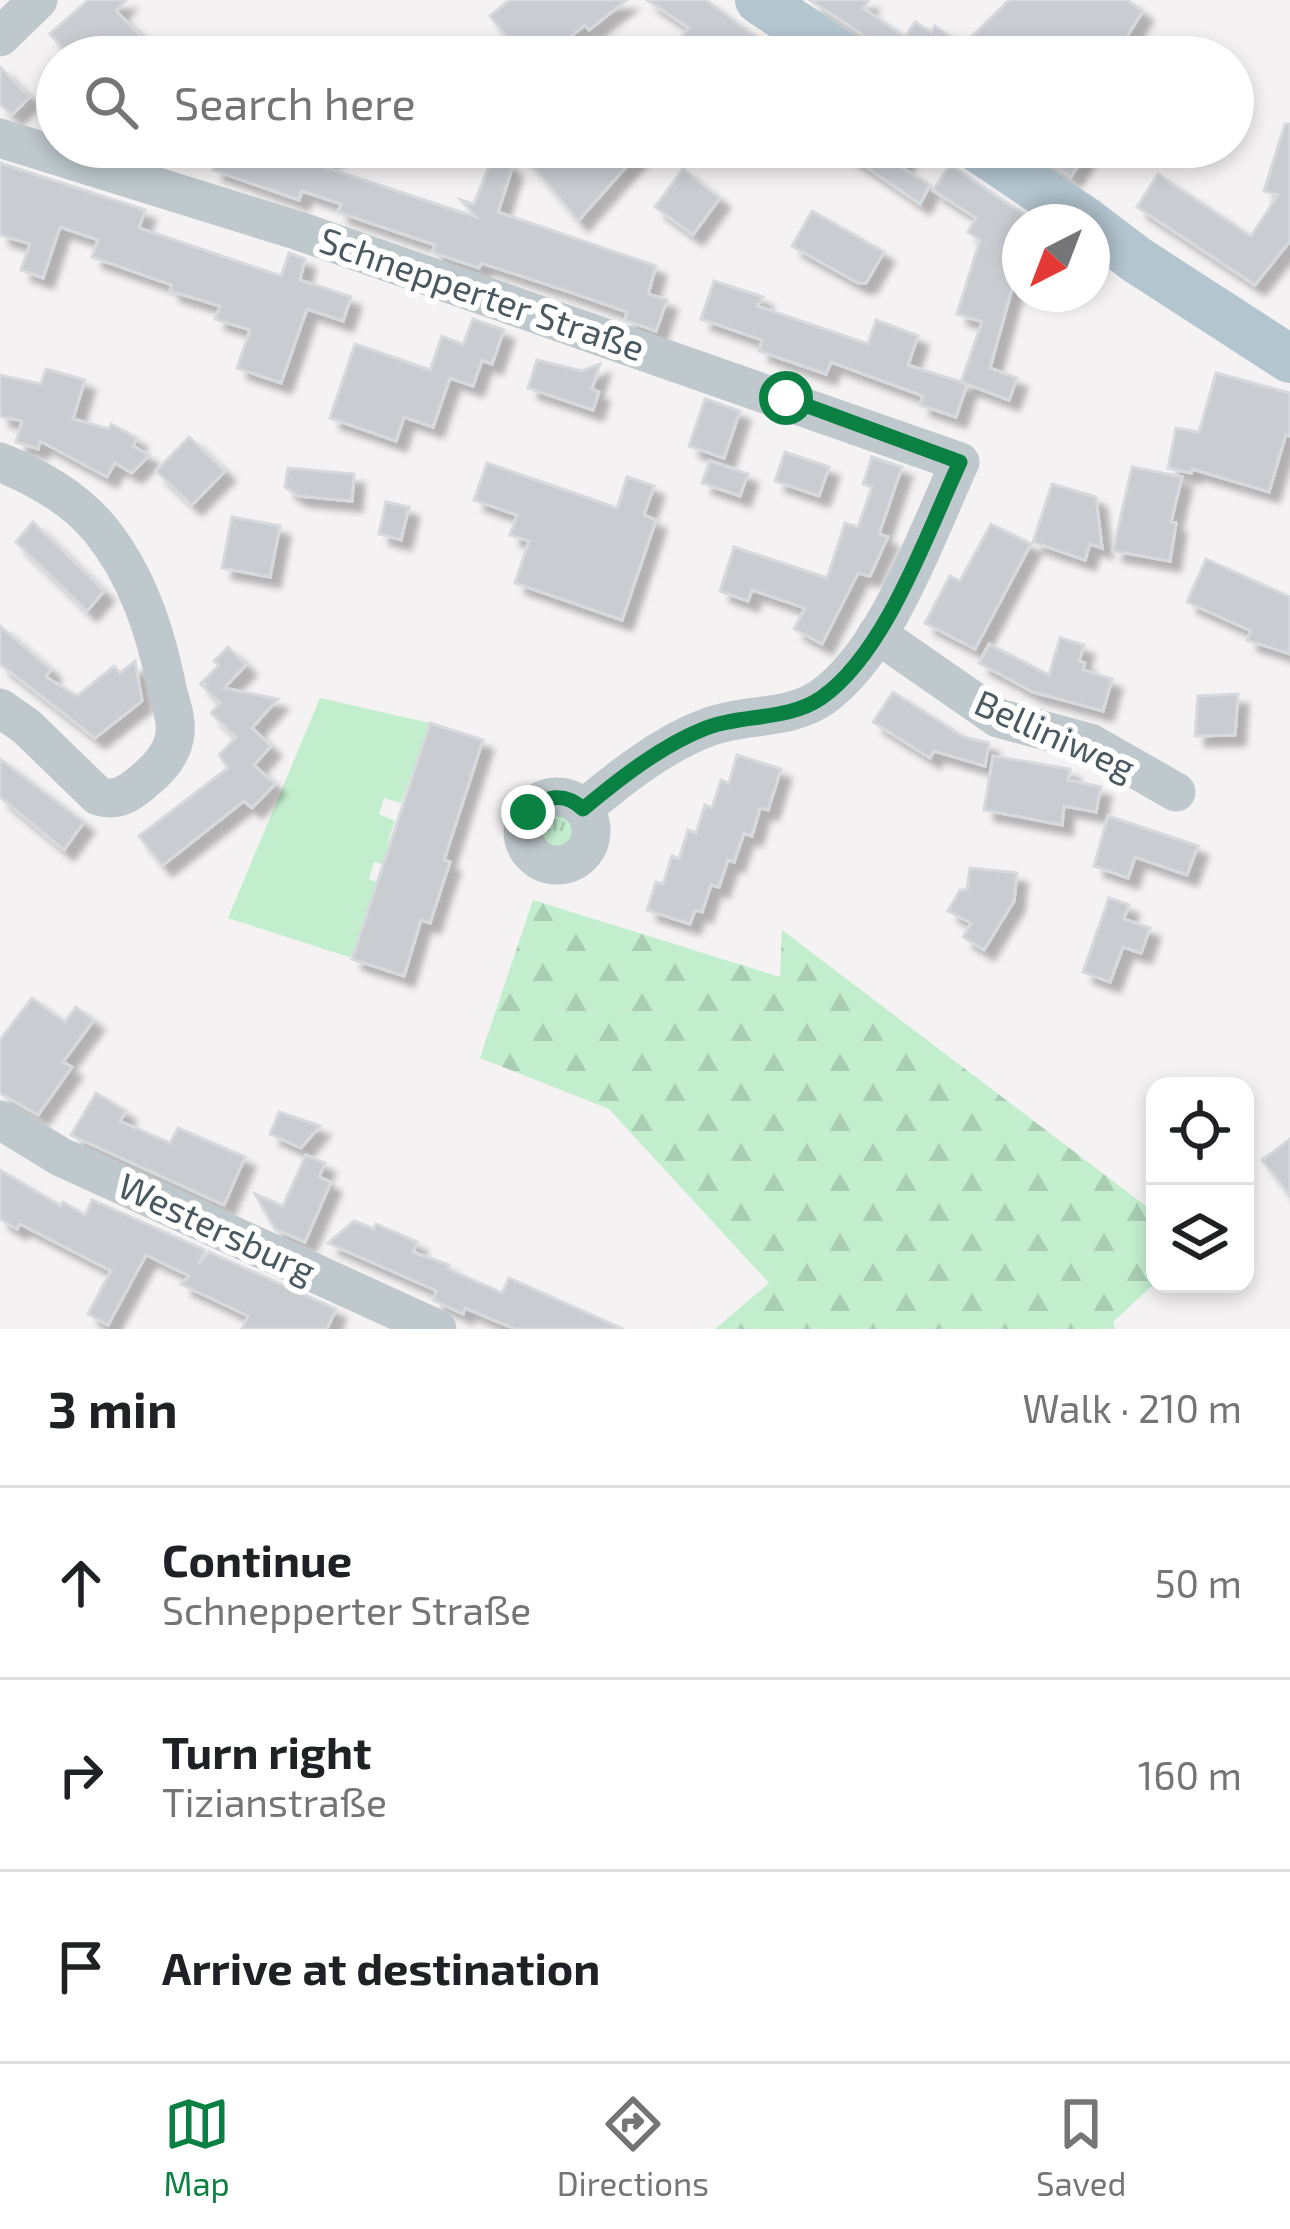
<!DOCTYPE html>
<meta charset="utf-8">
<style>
:root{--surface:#fff;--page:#f6f6f6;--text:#202124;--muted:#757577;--line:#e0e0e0;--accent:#0b8043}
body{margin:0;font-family:"Exo 2",sans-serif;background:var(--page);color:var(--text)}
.controls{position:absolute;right:36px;bottom:36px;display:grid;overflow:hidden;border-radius:24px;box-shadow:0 6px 18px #0003}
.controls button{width:108px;height:108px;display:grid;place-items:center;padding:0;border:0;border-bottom:3px solid var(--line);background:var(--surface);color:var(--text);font:60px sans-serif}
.compass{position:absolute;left:1002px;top:204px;width:108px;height:108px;border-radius:50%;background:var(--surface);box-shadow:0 6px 18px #0003;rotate:222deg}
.stop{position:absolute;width:36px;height:36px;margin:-27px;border:9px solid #0b8043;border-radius:50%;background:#fff}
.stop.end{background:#0b8043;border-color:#fff;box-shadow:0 3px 12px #0008}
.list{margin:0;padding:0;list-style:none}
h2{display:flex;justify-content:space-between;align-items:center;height:156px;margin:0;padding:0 48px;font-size:51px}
h2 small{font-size:39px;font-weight:400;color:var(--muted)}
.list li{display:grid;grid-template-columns:78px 1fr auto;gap:36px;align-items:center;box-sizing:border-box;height:192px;padding:0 48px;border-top:3px solid var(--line)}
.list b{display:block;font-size:45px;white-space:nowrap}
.list p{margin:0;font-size:39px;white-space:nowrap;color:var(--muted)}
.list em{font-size:39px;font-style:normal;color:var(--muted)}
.icon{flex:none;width:66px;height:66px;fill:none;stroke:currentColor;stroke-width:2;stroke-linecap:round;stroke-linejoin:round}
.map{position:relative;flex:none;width:1290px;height:1329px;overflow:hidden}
.search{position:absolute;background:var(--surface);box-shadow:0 6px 18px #0003;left:36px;right:36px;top:36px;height:132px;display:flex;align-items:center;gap:30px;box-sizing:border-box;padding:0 42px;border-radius:66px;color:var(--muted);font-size:45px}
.sheet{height:732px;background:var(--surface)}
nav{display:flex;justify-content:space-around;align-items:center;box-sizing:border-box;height:168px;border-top:3px solid var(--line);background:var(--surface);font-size:33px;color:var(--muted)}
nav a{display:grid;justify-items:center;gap:6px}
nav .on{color:var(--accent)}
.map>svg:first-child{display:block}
.grass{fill:url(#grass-tufts)}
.forest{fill:url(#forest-firs)}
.park{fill:#c3eece}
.building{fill:#c9cdd1;stroke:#d6d9dd;stroke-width:3;filter:url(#shadow)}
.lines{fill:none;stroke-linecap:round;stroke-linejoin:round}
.minor{stroke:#bec8cd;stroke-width:39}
.major{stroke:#b3c5cf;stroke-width:48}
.route{stroke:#0b8043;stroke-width:15}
.labels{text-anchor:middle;stroke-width:12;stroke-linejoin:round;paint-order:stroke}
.street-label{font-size:36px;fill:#4a585f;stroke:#fff}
</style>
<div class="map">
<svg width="1290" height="1329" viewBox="0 0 1290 1329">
<defs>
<pattern id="grass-tufts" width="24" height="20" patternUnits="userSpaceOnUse" patternTransform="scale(3)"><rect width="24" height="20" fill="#c3eece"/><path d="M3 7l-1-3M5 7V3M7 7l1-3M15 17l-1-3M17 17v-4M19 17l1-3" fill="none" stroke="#a9ceb3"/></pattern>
<pattern id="forest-firs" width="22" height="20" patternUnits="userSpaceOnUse" patternTransform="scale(3)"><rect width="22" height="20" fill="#c3eece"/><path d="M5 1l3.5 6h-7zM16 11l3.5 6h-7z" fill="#a9ceb3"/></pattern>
<filter id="shadow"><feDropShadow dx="10" dy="10" stdDeviation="3" flood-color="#0004"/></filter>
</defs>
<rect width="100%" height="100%" fill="#f4f2f2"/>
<!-- grass -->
<circle class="grass" cx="557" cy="833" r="23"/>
<!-- forest -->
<path class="forest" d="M533,900l247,77 2,-47 373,283v70l-42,39 2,7h-400l54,-46 -160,-174 -129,-51z"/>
<!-- park -->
<path class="park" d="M320,698l110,25 -29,80 -17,-5 -5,16 16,7 -7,20 10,4 -7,21 -17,-4 -5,17 16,6 -16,19 -17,54 -124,-40z"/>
<!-- building -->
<g class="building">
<path d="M88,0h38l-10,11 24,24 -22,22h-48l-20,-23z"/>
<path d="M509,0h118l-38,30 -4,-5 -41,32h-21l-33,-41z"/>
<path d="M647,0h59l78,57h-122l27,-29z"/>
<path d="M810,0h59l-6,8 42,29 10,-15 16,10 4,-6 28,19 46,-45h118l16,11 -17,27 30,19h-270l-26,-24z"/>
<path d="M0,67l30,30 -18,18 -12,-11z"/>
<path d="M1285,124h5v117l-35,44 -118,-78 21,-33 93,62 27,-41 -14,-4z"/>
<path d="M234,147h110l-26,18 158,52 -15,-17 13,4 21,-53 17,18 -14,43 158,54 -8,28 19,6 -11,31 -31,-11 2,-8 -54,-19 -92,-30 -2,5 -47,-16 3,-7 -97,-33 3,-8 -39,-13 -3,9 -86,-30 7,-19 8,4z"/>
<path d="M517,147h127l-66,74z"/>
<path d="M837,147h75l-13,19 31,19 -10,19z"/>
<path d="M1027,147h63l-19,30z"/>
<path d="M0,163l145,47 -6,18 142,48 8,-23 16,6 -5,21 51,17 -8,24 -36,-12 -26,74 -44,-15 13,-38 -35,-11 5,-13 -50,-15 2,-6 -80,-28 6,-17 -38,-13 -17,51 -22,-8 9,-26 -30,-9z"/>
<path d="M950,165l75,50 -5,7v59l-5,-3 -25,90 27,10 -8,22 -48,-18 21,-60 -25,-8 23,-74 -12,-8 8,-14 -43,-28z"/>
<path d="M683,169l37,29 -27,37 -38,-28z"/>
<path d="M812,211l72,41 -18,31h-8l-66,-37z"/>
<path d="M714,281l49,16 -6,9 111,38 8,-24 42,16 -10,29 59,19 -11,33 -36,-12 3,-9 -92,-34 -5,12 -67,-23 3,-11 -61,-21z"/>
<path d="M473,319l31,11 -12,34 -10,-4 -9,26 -23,-8 -17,49 -29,-10 -8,24 -66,-23 25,-74 75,26 12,-34 21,9z"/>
<path d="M537,360l45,11 18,-7 -8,25 7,3 -6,18 -65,-22z"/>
<path d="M46,369l39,11 -12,39 36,10 2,-5 26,14 -4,8 16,9 -17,18 -17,-10 -8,14 -67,-36 -2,8 -22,-7 6,-21 -22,-5v-41l41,9z"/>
<path d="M1216,373l74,20v43l-4,-2 -17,58 -77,-23 -1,4 -23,-5 8,-40 23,4z"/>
<path d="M705,399l35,12 -16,47 -35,-12z"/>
<path d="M189,437l36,34 -33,34 -36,-34z"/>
<path d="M785,452l44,15 -10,29 -44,-15z"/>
<path d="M872,457l30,10 -23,67 9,3 -18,39 -12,-3 -36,71 -28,-15 11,-21 -53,-18 -4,11 -28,-10 14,-44 93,31 18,-55 13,4 14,-40 -9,-3z"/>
<path d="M710,461l38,13 -8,22 -38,-13z"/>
<path d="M487,463l130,45 10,-31 27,9 -10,29 12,5 -34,100 -107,-37 14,-42 -19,-6 7,-20 -43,-15z"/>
<path d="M1132,467l50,10 -11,45 5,1 -6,38 -57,-10z"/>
<path d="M288,468l66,6 -2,27 -54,-5 -13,-9z"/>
<path d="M1052,484l44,13 6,51 -12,-4 -5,16 -52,-18z"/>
<path d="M386,502l23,5 -8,33 -22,-6z"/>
<path d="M232,517l48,9 -10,51 -48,-9z"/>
<path d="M33,522l71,69 -17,20 -71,-69z"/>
<path d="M991,524l40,20 -56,105 -50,-26 25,-47 10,5z"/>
<path d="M1206,559l84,38v57l-43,-14 4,-9 -64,-29z"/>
<path d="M0,626l51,43 -5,8 31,19 37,-30 6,7 15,-12 7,40 -47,37 -95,-74z"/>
<path d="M1060,638l24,7 -5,16 6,2 -2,7 29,9 -9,32 -70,-19 -54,-29 10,-19 60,31z"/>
<path d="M228,647l18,18 -22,23 54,11 -26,29 19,18 -17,19 21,19 -23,24 -8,-7 -82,65 -23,-30 89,-68 -9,-13 17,-18 -25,-24 9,-10 -19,-19h4l-3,-2 17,-17 -5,-4z"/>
<path d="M893,692l71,45 25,6 -4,23 -51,-15 -4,7 -57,-36z"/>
<path d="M1238,694l-3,41 -40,1 3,-40z"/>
<path d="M430,723l53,17 -39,120 6,2 -20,61 -9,-3 -17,56 -52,-17z"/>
<path d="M737,755l44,14 -13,41 -8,-2 -8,28 -8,-3 -10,29 -6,-2 -9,27 -8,-2 -9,27 -7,-2 -5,14 -43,-14 9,-28 7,2 9,-28 7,3 9,-29 8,3 9,-28 7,3 9,-28 8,3z"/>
<path d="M993,756l77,13 -2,11 33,7 -5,25 -32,-6 -2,19 -78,-15z"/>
<path d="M0,759l84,63 -20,28 -64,-53z"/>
<path d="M1108,816l90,30 -11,29 -52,-18 -7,21 -34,-12z"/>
<path d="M970,868l47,5 -3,28 -30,49 -21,-13 8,-14 -23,-12 12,-21h7z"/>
<path d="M1109,898l20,7 -5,14 26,9 -9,25 -18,-6 -13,35 -27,-10z"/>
<path d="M32,998l33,24 11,-15 18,13 -31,42 9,5 -34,48 -38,-22v-53z"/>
<path d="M96,1093l30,18 -6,10 50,22 8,-15 67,29 -21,48 -153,-70z"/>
<path d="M279,1112l41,14 -19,22 -31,-14z"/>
<path d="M1290,1139v57l-28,-36z"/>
<path d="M306,1155l19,8 -6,14 12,5 -26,60 -30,-13 -20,-35 28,12z"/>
<path d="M0,1170l61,36 2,-4 22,13 7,-15 113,50 -6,14 10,-12 127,57 -9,20h-85l6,-13 -67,-32 8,-8 -43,-21 -38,70 -20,-11 23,-43 -91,-47 -3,5 -17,-10z"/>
<path d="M354,1221l20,8 2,-5 41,18 -4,10 36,13 -1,4 54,24 7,-15 114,51h-108l-50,-21 -2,6 -30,-14 4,-9 -109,-48z"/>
</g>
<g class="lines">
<!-- minor -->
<g class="minor">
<path d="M0,37l38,-37"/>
<path d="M0,138l299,93 661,231c-33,72 -74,191 -139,236 -34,23 -79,15 -115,30 -45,17 -87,51 -123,81"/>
<path d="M0,462c37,15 73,35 99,66 38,46 56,102 68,160 3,14 10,31 8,45 -2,23 -20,39 -36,52 -14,11 -23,16 -41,11l-71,-69 -27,-19"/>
<path d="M877,634l121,84 92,25 86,49"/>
<circle cx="557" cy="831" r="34"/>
<path d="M0,1120l61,37 376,172"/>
</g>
<!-- major -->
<g class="major">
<path d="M759,0l85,57"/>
<path d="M976,147l111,75"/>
<path d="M1092,226l45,34 153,99"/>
</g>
</g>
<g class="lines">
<!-- route -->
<path class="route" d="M528,812c17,-17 37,-20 55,-3 36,-30 79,-64 123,-81 36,-14 81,-7 115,-30 65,-45 106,-165 139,-236l-174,-64"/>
</g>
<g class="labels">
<!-- street labels -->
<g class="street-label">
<text transform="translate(482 294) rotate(19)" y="13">Schnepperter Straße</text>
<text transform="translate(1055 735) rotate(24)" y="13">Belliniweg</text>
<text transform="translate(217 1228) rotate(25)" y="13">Westersburg</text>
</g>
</g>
</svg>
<div class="controls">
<button><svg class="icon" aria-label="locate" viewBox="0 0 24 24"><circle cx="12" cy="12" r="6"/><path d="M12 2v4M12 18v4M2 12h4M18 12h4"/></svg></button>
<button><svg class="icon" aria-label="layers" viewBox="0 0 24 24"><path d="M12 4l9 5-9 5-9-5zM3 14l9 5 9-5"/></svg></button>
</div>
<svg class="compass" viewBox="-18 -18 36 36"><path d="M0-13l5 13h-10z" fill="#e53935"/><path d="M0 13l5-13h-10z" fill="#757577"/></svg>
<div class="stop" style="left:786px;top:398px"></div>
<div class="stop end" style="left:528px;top:812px"></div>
<div class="search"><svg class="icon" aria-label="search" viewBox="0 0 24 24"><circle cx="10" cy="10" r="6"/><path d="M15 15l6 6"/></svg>Search here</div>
</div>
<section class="sheet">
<h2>3 min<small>Walk · 210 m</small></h2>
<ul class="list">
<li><svg class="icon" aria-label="ahead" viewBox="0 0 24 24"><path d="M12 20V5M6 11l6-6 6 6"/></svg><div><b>Continue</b><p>Schnepperter Straße</p></div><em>50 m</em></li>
<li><svg class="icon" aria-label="right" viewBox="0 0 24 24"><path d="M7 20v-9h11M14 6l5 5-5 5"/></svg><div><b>Turn right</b><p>Tizianstraße</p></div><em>160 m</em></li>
<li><svg class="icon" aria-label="arrive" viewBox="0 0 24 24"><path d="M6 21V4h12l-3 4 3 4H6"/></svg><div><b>Arrive at destination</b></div></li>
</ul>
</section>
<nav>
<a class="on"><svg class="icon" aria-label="map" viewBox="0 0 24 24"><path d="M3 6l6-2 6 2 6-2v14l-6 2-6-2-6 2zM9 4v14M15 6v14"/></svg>Map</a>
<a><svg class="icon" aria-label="directions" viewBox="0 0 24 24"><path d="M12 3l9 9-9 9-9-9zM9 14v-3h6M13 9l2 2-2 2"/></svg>Directions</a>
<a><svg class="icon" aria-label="saved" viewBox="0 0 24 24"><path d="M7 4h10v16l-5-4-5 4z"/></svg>Saved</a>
</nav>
